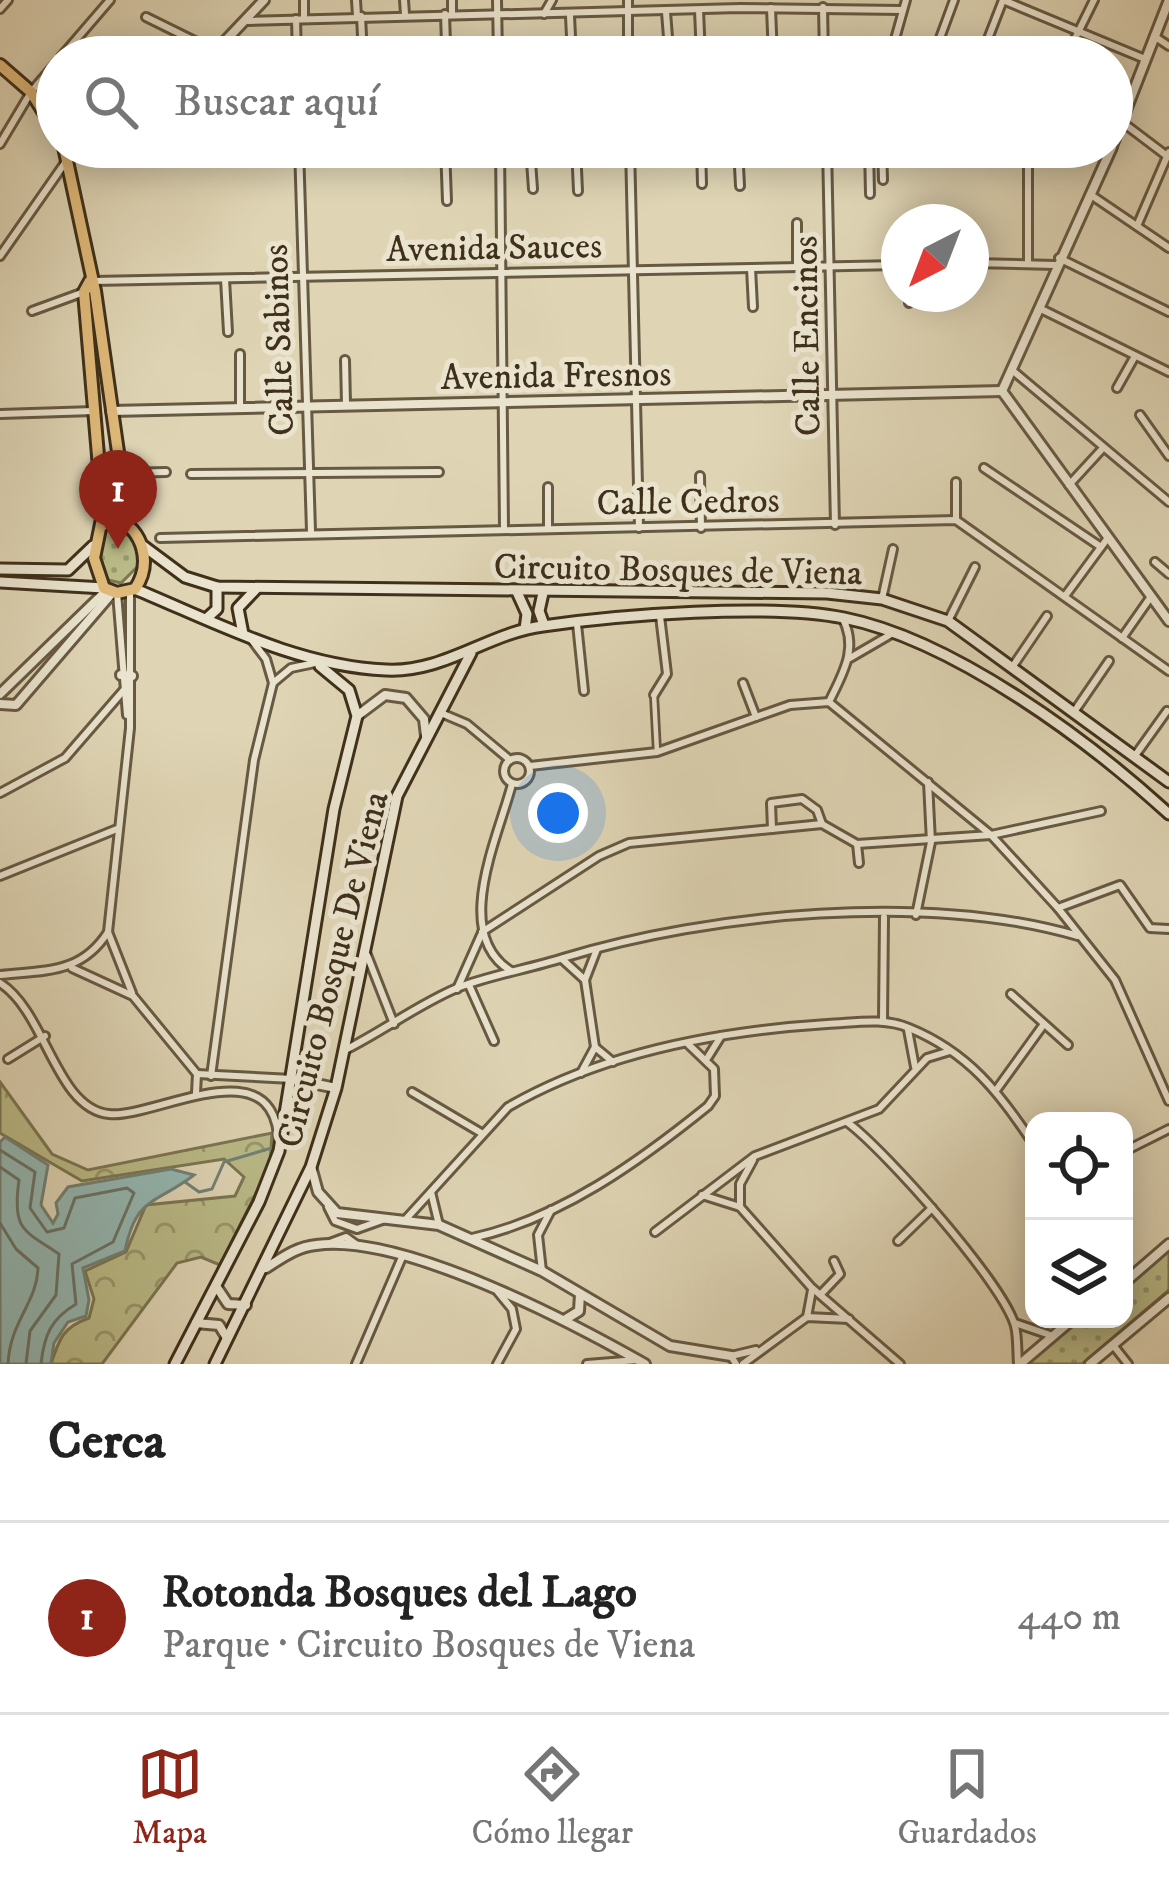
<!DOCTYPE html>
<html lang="es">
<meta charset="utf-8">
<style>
:root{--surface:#fff;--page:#f6f6f6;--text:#222;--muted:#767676;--line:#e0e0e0;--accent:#8f2418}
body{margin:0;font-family:"IM FELL DW Pica",serif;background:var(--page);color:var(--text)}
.controls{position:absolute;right:36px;bottom:36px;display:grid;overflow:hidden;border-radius:24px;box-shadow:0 6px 30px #0003}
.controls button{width:108px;height:108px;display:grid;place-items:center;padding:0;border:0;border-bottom:3px solid var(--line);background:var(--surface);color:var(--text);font:60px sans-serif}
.compass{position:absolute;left:881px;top:204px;width:108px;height:108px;border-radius:50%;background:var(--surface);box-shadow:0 6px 30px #0003;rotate:222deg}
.you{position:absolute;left:558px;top:813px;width:42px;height:42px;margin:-30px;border:9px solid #fff;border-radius:50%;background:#1a73e8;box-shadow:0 0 0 18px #1a73e833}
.badge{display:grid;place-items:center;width:78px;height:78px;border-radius:50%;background:var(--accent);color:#fff;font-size:39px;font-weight:700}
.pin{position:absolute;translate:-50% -99px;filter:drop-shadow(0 3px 6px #0008)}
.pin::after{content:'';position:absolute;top:63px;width:42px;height:36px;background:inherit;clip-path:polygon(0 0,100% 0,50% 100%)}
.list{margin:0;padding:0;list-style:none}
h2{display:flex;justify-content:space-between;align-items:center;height:156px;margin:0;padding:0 48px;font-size:51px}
h2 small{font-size:39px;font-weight:400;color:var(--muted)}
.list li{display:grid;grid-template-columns:78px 1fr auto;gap:36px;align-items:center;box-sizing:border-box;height:192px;padding:0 48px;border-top:3px solid var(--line)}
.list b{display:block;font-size:45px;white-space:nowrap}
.list p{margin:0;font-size:39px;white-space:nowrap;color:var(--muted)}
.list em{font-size:39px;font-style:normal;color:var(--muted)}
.icon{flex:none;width:66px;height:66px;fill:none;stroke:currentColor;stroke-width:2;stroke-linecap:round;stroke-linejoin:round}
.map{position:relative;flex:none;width:1169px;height:1364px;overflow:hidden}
.search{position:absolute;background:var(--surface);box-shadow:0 6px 30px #0003;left:36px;right:36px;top:36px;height:132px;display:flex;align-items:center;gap:30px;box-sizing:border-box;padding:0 42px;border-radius:66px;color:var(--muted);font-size:45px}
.sheet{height:348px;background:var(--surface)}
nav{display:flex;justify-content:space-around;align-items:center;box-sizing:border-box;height:168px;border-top:3px solid var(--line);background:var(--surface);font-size:33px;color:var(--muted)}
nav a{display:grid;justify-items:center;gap:6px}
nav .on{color:var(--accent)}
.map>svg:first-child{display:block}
.forest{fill:url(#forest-crowns);stroke:#7c7652;stroke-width:3}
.park{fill:url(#park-dots);stroke:#7c7652;stroke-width:3}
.water{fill:#94b8b3;stroke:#728276;stroke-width:3}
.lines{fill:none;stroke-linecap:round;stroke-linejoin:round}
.shore{stroke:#6a7467;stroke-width:3}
.stream{stroke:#728276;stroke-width:3}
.pedestrian-casing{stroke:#675942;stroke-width:10}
.minor-casing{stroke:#675942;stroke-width:12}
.tertiary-casing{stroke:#675942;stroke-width:14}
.secondary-casing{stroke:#3f301b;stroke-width:15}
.primary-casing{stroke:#3f301b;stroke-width:16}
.pedestrian{stroke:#eae4cf;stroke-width:4.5}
.minor{stroke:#eae4cf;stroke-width:6}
.tertiary{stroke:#eae4cf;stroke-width:8}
.secondary{stroke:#eae4cf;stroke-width:9}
.primary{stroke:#e0ba7a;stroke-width:10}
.labels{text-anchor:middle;stroke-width:10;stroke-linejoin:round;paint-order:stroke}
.street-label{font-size:36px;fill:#3f301b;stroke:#eae4cf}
</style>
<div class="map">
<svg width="1169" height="1364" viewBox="0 0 1169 1364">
<defs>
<pattern id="forest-crowns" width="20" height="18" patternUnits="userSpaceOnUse" patternTransform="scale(3)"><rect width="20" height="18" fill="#babb88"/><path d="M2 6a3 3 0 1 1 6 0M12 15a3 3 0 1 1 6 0" fill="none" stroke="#99986e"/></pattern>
<pattern id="park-dots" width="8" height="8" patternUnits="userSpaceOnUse" patternTransform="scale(3)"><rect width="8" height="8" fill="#babb88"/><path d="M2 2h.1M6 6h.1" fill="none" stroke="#99986e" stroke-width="1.8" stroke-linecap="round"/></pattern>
</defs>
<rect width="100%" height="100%" fill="#dfd5b5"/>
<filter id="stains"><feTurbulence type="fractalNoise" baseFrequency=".00167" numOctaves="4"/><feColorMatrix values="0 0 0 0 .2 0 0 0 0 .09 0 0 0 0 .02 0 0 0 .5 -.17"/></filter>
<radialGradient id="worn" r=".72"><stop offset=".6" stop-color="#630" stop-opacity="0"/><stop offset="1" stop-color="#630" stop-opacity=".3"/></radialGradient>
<!-- forest -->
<path class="forest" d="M0,1082l52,72 36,16 184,-37 -2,32 -50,100 -19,-8 -24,6 -75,101h-51c8,-25 12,-37 38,-46l5,-19 -9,-28 41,-19 20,-47 89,-9 9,-19 -20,-18 -142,22 -82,-48z"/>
<!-- park -->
<g class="park">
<path d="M113,521l22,15 5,28 -19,19 -13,-3 -10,-18 8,-35z"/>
<path d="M1169,1250v40l-87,74h-58c27,-38 56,-45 100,-45v-33z"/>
</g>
<!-- water -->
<path class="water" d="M5,1137l43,28 -7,40 12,18 5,-9 -2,-11 12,-16 103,-18 23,6c-39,30 -58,21 -69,76l-42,17 6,32 -3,16 -18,6 -14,21 -3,21h-51v-222z"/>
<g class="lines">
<!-- shore -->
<g class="shore">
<path d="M0,1150l35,22 -5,36 17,24 17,-4 11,-30 52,-10 7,5 -21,49 -41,22 4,40c-25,15 -32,31 -35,60"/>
<path d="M0,1167l19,13c-7,50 4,50 40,74l-3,41 -26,36 -4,33"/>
<path d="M0,1223l16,26 22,19c-1,35 -28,53 -30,96"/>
</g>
<!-- stream -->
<path class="stream" d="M185,1182l14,10 13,-3 12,-27 51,-15"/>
<defs>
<path id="pedestrian" d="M654,695l3,57"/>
<g id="minor">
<path d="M304,0v18"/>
<path d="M356,0l1,16"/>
<path d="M404,0l1,14"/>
<path d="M452,0v14"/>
<path d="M497,0l1,57"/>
<path d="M1003,0l142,59"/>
<path d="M823,7l1,50"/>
<path d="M771,8l2,49"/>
<path d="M0,9l8,-9"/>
<path d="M699,10l2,47"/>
<path d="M666,12l3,38"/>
<path d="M445,14l1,30"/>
<path d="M544,14l8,-14"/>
<path d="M361,16l2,41"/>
<path d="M570,16l2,41"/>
<path d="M146,17l69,34"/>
<path d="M296,19l1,38"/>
<path d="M248,21l492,-13 163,2"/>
<path d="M1154,36l15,10"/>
<path d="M61,57l49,-57"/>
<path d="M628,57v-57"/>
<path d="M890,57l16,-57"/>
<path d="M933,57l21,-57"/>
<path d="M981,57l22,-57"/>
<path d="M1066,57l28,-57"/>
<path d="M1122,122l45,34"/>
<path d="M0,144l31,-52 26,-30"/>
<path d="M299,147l12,384"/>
<path d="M445,147l2,54"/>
<path d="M500,147l4,381"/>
<path d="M530,147l3,42"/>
<path d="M576,147l2,44"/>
<path d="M630,147l9,381"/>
<path d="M701,147l1,37"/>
<path d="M738,147l2,39"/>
<path d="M827,147l8,378"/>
<path d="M869,147l1,47"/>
<path d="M882,147l1,33"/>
<path d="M132,151l170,-4"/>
<path d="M1091,195l78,53"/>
<path d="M797,223v44"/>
<path d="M1137,226l32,-74"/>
<path d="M0,256l67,-96"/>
<path d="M1059,258l110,54"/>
<path d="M1028,262v-115"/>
<path d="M971,263l84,2"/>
<path d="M751,268l2,39"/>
<path d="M225,279l3,53"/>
<path d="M93,281l806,-16"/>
<path d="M908,294l1,9"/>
<path d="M1039,308l130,64"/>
<path d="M32,311l52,-19"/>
<path d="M240,354v53"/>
<path d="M345,360l1,44"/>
<path d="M1012,370l157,132"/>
<path d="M1117,388l18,-32"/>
<path d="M0,414l94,-3"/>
<path d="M1140,415l29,41"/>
<path d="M984,468l117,79"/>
<path d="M122,473l44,-1"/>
<path d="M191,474l248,-2"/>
<path d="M700,476l1,52"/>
<path d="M956,482v38"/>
<path d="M1069,485l34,-37"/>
<path d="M548,487v41"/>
<path d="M160,538l796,-18 213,151"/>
<path d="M1155,562l14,12"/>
<path d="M117,593l10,122"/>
<path d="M1065,596l42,-57"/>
<path d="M882,599l11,-50"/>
<path d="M948,621l27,-54"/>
<path d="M577,624l7,67"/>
<path d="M1122,638l28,-40"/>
<path d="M850,658l43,-25"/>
<path d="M1013,666l34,-50"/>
<path d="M273,683l18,-15 24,-5"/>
<path d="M743,683l13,34"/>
<path d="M654,695l13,-21 -7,-58"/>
<path d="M829,702c14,-29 30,-54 13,-85"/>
<path d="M1074,712l35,-51"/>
<path d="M441,713l26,11 43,36"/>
<path d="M1134,757l33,-46"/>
<circle cx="517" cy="771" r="13"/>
<path d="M530,766l127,-14 133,-47 39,-3 162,133 67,73 57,72 54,121"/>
<path d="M0,793l65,-35 58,-67"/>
<path d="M772,829l-1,-26 31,-4 15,11 5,14"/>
<path d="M857,844l134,-9 110,-24"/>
<path d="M0,876l117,-47"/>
<path d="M1058,908l62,-23 30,43 19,1"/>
<path d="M916,915l15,-73 -3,-60"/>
<path d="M108,932l24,61"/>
<path d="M482,932l117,-76 30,-13 193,-19 35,20 2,19"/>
<path d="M367,955l27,69"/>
<path d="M562,959l23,21"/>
<path d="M72,968l61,28 64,78 -1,19"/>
<path d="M511,971c-60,-37 -13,-133 1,-187"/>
<path d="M0,975c46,-5 81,-1 108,-43l22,-204v-136"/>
<path d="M0,983c46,29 56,126 109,131 44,5 160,-66 169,21"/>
<path d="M469,985l25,56"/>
<path d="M457,989l24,-54"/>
<path d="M1011,994l57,51"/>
<path d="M883,1021l1,-104"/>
<path d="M908,1030l7,37"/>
<path d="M595,1047l18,15"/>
<path d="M345,1050c38,-19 74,-46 112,-62 34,-13 71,-19 106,-30 148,-45 364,-66 515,-22"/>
<path d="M708,1057l13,-21"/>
<path d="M8,1059l37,-23"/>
<path d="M581,1073l14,-26 -10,-67 12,-31"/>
<path d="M197,1074l95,5"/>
<path d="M211,1076l43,-316 19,-77 -7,-24 -15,-20"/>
<path d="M997,1089l47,-65"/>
<path d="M412,1092l71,42"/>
<path d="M847,1122c37,27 157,162 168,204 3,12 2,26 3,38"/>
<path d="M1127,1150l42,-21"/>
<path d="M431,1192l8,33"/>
<path d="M702,1195l38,12 71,80 89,77"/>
<path d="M328,1207l7,14 22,8 28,-10"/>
<path d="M740,1207v-23l13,-24"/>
<path d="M406,1219l102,-112c95,-55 211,-76 319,-83 27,-1 56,-7 82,4 59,24 91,65 125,117"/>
<path d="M655,1232l100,-76 124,-47 48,-51 23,-7"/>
<path d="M472,1238c88,-19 168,-77 236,-132l7,-10 -1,-27 -26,-25"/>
<path d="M898,1241l34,-33"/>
<path d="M327,1244l19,-7 11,8"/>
<path d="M542,1271l-4,-36 13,-25"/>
<path d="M821,1294l19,-20 -6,-13"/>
<path d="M807,1317l5,-27"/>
<path d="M1015,1323l35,12"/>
<path d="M1113,1345l15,19"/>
<path d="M356,1364l47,-109"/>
<path d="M497,1364l19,-35 -4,-20 -14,-17"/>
<path d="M587,1364l50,-4"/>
<path d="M736,1364l-5,-8 25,-6"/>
<path d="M743,1364l64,-47 42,2"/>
</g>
<g id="tertiary">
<path d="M210,57l54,-57"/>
<path d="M1112,146l57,-146"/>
<path d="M69,156l67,-9"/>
<path d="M1002,391l167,230"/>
<path d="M1002,391l110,-244"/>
<path d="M111,411l891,-20"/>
<path d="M121,675l11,1"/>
<path d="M0,694l107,-104"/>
<path d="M0,704l16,1 97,-113"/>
<path d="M357,716l28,-21 21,3 18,21 2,17"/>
<path d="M292,1079l44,9"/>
<path d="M312,1170l6,22 19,21 102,12 103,46 128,75 61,10"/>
<path d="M266,1268c16,-10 30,-21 50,-23 86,-12 253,76 329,119"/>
<path d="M1124,1283l45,-39"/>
<path d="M216,1286l12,18 18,1"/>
<path d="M566,1319l13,-8 1,-17"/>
<path d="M196,1323l23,2 8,13"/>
<path d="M1020,1364l53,-45"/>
<path d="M1090,1364l79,-66"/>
</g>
<g id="secondary">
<path d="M142,545l43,32 32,10 610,6 55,6 66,22 221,161"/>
<path d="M0,569l68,1 25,-24"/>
<path d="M0,582l104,6"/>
<path d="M135,589c82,34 162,77 251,81 58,3 102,-37 157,-44 76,-11 227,-23 301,-8 109,22 243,121 325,196"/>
<path d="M517,592l10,22 -2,15"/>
<path d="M543,593l-4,18 5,14"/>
<path d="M206,619l11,-10v-22"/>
<path d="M243,634l-5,-26 18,-19"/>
<path d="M175,1364l84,-162 20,-51 55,-342 23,-93 -8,-26 -29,-24"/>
<path d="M215,1364l96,-197 25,-79 61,-292 74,-143"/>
</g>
<g id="primary">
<path d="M0,65l31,27 26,41"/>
<path d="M64,147l31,144 33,231"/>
<path d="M90,281l-6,11 19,222 -9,44 10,30 13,5 18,-4c17,-25 9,-58 -19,-71l-15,8"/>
</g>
</defs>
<!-- pedestrian casing -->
<use href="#pedestrian" class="pedestrian-casing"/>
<!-- minor casing -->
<use href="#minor" class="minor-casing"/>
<!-- tertiary casing -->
<use href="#tertiary" class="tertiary-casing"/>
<!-- secondary casing -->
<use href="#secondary" class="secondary-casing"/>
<!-- primary casing -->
<use href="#primary" class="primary-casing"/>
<!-- pedestrian -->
<use href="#pedestrian" class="pedestrian"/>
<!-- minor -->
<use href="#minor" class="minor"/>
<!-- tertiary -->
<use href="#tertiary" class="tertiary"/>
<!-- secondary -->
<use href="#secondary" class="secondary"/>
<!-- primary -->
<use href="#primary" class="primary"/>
</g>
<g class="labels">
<!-- street labels -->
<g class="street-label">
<text transform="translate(494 246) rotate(-1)" y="13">Avenida Sauces</text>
<text transform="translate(805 336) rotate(-91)" y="13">Calle Encinos</text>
<text transform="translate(277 340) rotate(-92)" y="13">Calle Sabinos</text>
<text transform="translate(556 374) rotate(-1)" y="13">Avenida Fresnos</text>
<text transform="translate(688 500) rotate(-1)" y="13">Calle Cedros</text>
<text transform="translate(678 568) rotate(1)" y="13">Circuito Bosques de Viena</text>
<text transform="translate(331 969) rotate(-76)" y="13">Circuito Bosque De Viena</text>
</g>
</g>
<rect width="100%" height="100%" filter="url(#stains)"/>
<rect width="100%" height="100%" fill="url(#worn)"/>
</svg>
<div class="controls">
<button><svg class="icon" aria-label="locate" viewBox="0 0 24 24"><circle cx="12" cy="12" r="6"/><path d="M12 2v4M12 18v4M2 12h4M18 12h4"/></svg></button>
<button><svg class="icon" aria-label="layers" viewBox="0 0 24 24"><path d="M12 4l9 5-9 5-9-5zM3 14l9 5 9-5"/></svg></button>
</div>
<svg class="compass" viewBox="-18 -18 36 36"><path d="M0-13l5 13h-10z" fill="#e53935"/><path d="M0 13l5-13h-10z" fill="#767676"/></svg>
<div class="you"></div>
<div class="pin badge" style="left:118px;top:549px">1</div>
<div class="search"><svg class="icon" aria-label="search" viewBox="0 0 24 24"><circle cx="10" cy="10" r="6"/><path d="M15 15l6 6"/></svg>Buscar aquí</div>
</div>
<section class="sheet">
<h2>Cerca<small></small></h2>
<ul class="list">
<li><span class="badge">1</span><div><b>Rotonda Bosques del Lago</b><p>Parque · Circuito Bosques de Viena</p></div><em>440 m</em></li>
</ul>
</section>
<nav>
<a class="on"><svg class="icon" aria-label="map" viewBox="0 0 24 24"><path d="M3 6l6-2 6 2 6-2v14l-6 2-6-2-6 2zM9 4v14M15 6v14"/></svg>Mapa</a>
<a><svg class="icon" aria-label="directions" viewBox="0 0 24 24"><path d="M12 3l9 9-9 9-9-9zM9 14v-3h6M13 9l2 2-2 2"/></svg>Cómo llegar</a>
<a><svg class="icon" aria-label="saved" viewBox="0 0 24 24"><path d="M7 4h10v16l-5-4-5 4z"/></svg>Guardados</a>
</nav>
